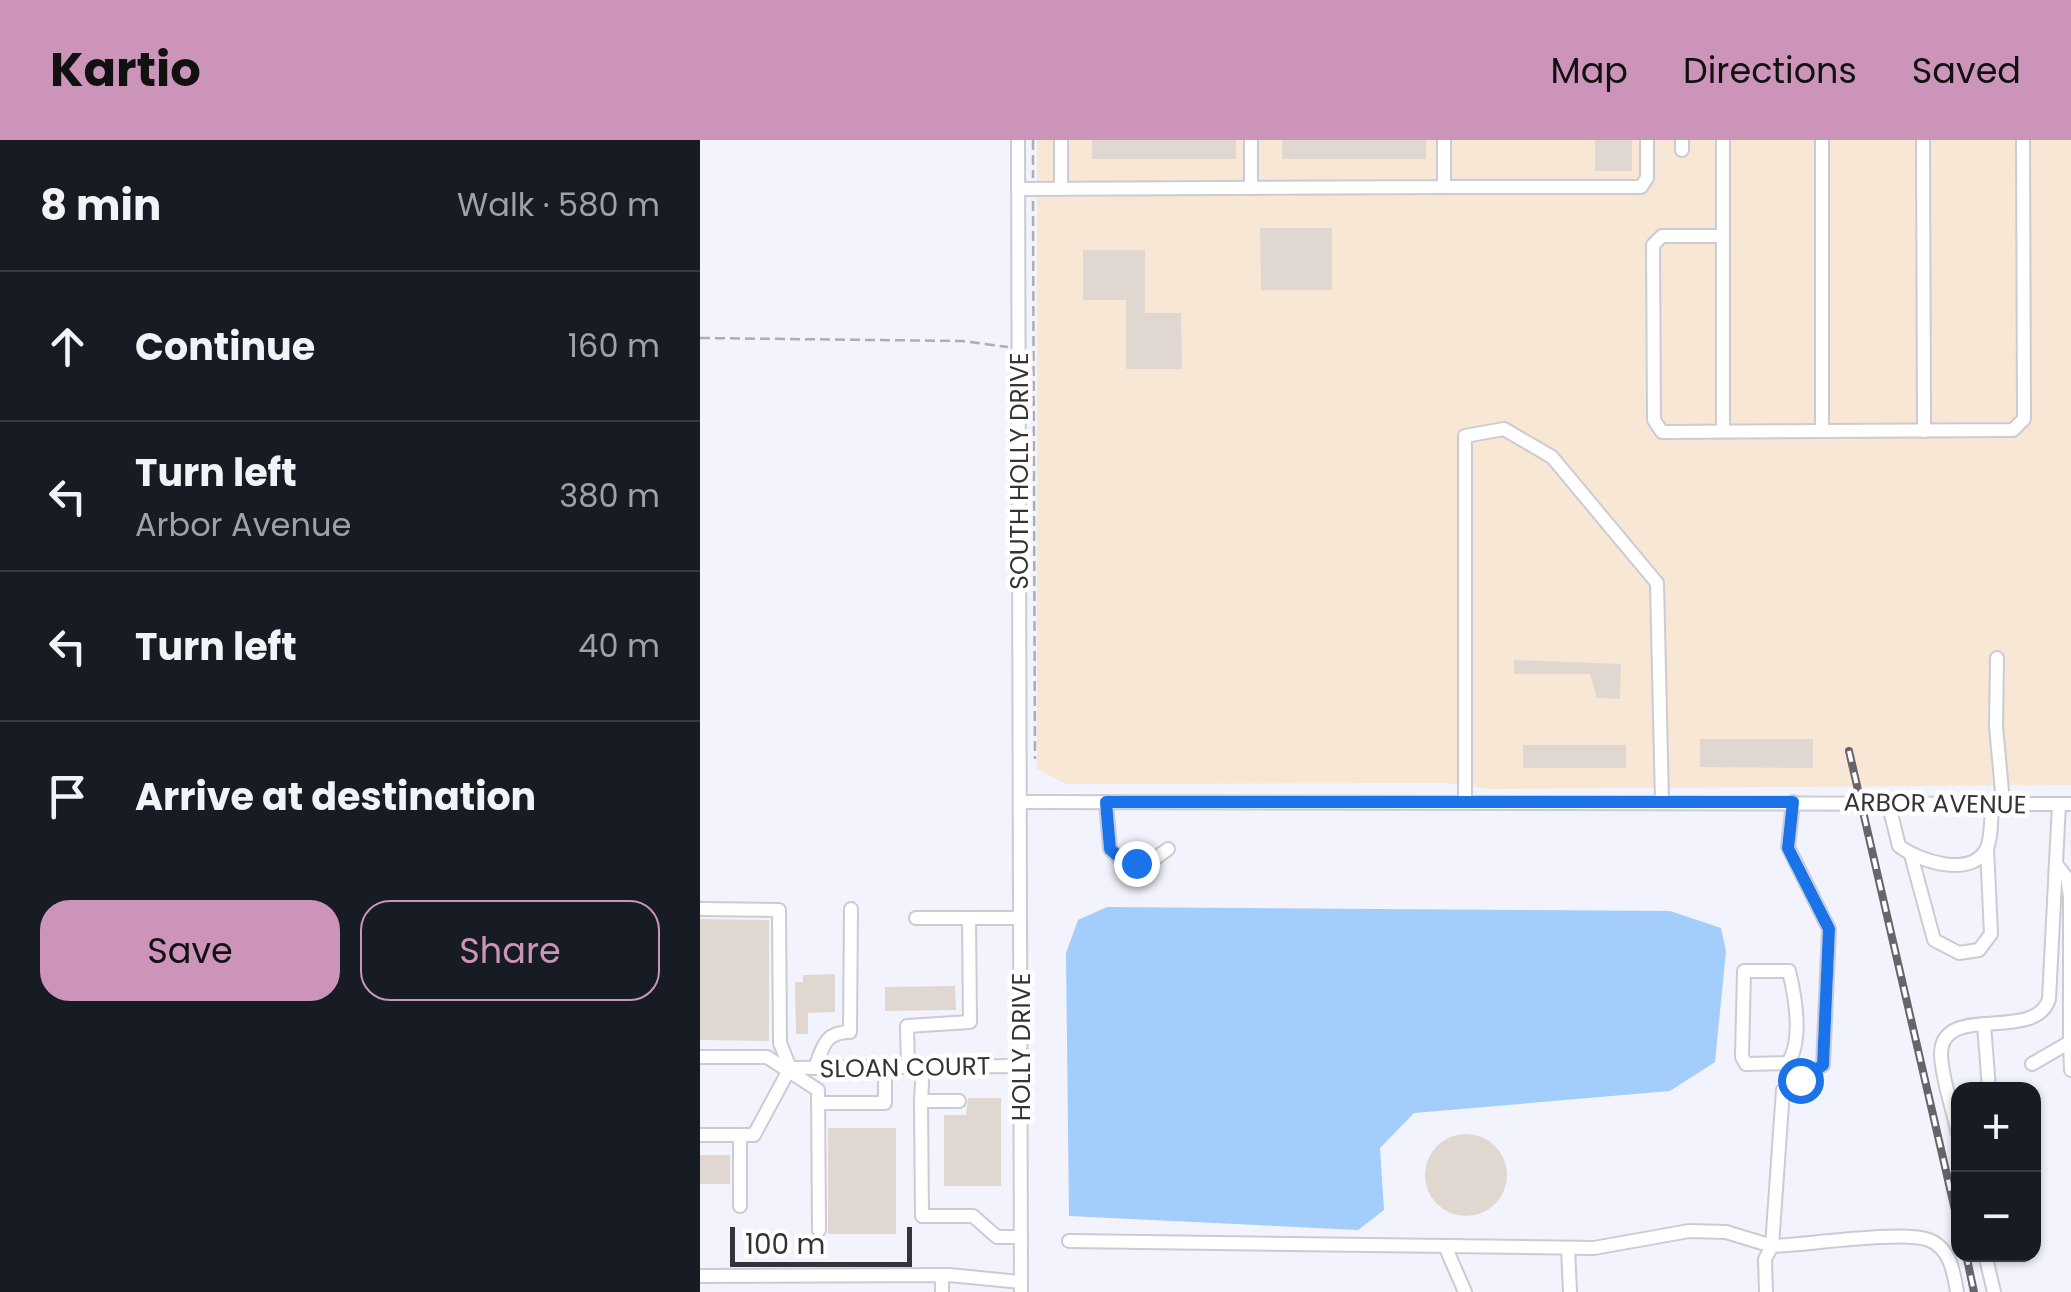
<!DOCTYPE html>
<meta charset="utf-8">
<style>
:root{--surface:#171b24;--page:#242831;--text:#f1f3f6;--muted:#9ea1a6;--line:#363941;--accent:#cd94ba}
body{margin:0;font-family:Poppins,sans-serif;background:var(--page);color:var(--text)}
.controls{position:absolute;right:30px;bottom:30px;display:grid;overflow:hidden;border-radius:20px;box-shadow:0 2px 8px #0004}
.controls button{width:90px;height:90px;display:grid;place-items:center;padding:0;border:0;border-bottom:2px solid var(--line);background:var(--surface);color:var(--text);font:50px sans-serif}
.scale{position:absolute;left:30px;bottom:25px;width:182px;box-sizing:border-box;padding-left:10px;border:5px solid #343438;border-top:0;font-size:28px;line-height:35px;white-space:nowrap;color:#343438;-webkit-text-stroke:8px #fff;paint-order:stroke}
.stop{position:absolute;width:30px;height:30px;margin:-22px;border:8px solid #1a73e8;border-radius:50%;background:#fff}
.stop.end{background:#1a73e8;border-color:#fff;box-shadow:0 2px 10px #0008}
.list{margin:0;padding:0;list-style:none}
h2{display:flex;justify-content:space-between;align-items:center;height:130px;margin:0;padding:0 40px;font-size:42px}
h2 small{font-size:32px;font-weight:400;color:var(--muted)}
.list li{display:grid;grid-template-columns:65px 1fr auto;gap:30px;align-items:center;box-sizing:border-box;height:150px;padding:0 40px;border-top:2px solid var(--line)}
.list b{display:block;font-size:38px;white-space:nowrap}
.list p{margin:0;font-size:32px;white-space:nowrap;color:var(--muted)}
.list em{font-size:32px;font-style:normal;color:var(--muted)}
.actions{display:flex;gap:20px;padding:30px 40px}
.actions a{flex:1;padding:22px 0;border:2px solid var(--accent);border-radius:30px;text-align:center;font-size:35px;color:var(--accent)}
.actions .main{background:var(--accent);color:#111}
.icon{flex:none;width:55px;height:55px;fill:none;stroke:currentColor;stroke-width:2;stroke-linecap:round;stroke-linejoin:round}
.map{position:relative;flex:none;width:1371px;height:1152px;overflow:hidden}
header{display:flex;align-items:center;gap:60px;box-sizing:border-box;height:140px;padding:0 50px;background:var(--accent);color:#111}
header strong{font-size:48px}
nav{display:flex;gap:55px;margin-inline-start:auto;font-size:35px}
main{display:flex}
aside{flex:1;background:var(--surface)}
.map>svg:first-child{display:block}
.industrial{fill:#f8e7d5}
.water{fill:#a3cdfa}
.building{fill:#e1d7d1}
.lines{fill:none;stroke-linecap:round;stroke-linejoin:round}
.minor-casing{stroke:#cbcbd5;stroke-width:16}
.path{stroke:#adadb5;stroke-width:2.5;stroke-dasharray:10 5;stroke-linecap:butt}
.minor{stroke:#fff;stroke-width:12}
.rail-casing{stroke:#65656b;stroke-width:8}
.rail{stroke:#fff;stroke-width:4;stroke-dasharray:11;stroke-linecap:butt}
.route{stroke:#1a73e8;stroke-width:12}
.labels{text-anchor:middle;stroke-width:9;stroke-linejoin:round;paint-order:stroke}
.street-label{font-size:25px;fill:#343438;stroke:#fff}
</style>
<header>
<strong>Kartio</strong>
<nav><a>Map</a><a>Directions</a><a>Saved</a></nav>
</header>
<main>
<aside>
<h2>8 min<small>Walk · 580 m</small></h2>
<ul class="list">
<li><svg class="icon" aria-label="ahead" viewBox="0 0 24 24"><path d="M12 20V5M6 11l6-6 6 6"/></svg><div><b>Continue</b></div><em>160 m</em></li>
<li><svg class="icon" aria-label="left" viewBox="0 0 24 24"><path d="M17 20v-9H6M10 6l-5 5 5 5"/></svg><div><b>Turn left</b><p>Arbor Avenue</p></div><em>380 m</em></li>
<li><svg class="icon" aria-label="left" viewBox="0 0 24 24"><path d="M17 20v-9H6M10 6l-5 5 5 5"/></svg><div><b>Turn left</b></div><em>40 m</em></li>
<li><svg class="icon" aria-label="arrive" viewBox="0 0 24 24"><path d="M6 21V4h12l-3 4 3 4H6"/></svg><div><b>Arrive at destination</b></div></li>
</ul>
<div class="actions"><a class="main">Save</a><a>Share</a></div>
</aside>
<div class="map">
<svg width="1371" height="1152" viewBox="0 0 1371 1152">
<rect width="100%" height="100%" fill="#f3f3fd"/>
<!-- industrial -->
<path class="industrial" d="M337,0h1034v645l-582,4 -45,-6 -378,1 -29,-15z"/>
<!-- water -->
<path class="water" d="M407,767l563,4 51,17 5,23 -11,111 -45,29 -256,22 -34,35 4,62 -26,20 -289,-14 -3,-263 12,-33z"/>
<!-- building -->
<g class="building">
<rect x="392" y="0" width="144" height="19"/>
<rect x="582" y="0" width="144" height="19"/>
<rect x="895" y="0" width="37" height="31"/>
<path d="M560,88h72v62h-71z"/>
<path d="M383,110h62v63h36l1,56h-56v-69h-43z"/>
<path d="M814,520l107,4 -1,35 -23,-1 -7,-24h-76z"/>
<path d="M1000,599h113v29l-113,-1z"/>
<rect x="823" y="605" width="103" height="23"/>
<path d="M0,779l69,1v121l-69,-1z"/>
<path d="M135,834v38l-27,1v21h-12l-1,-52h8v-7z"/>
<path d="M255,846l1,24 -71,1v-24z"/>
<path d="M268,958h33v88h-57v-71h22z"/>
<rect x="128" y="988" width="68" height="106"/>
<circle cx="766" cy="1035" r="41"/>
<rect x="0" y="1015" width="30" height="29"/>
</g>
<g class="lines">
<defs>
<g id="minor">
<path d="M318,0l3,1152"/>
<path d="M361,0v48"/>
<path d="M551,0v48"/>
<path d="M982,0v10"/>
<path d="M1023,0v291"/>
<path d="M1122,0v291"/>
<path d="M1223,0l1,291"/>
<path d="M744,47h197l6,-9v-38"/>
<path d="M318,49l426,-2v-47"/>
<path d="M1023,96h-61l-9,9 1,175 8,12 351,-2 11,-11 -1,-279"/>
<path d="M1297,518l-1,68 7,77"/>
<path d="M320,662l1051,2"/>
<path d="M406,662l4,47 11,11h32l15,-11"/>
<path d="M765,662v-366l39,-7 48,28 105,126 5,219"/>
<path d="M1188,662l11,44c20,15 70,32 87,4 6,-11 5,-34 6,-47"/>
<path d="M1211,715l23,85 25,13 20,-3 12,-16 -4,-86"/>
<path d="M1356,724l11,14 3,18v146"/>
<path d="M0,769l79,1 1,133 10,25 -36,67h-54"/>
<path d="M216,778h104"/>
<path d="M1044,831h45c6,25 14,69 -1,92l-42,1 -4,-7z"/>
<path d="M1284,884l5,65"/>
<path d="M0,917h67l51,33 1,140"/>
<path d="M1332,924l38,-22 1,28"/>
<path d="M223,926l-2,35h38"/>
<path d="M208,927l-1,-41 63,-4 -1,-104"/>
<path d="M90,928l231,-2"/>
<path d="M115,928c8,-22 10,-36 35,-36l1,-123"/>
<path d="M221,961l1,115h51l24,21h24"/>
<path d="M118,963h67v-36"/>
<path d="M1258,994c-5,-25 -16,-54 -17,-79 -1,-54 94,-11 108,-56l10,-195"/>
<path d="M40,1066v-71"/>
<path d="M369,1101l525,7 95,-17 37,1 46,14 11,-156 40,-25 6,-136 -41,-82 5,-45"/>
<path d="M745,1106l20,46"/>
<path d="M868,1108l2,44"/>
<path d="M1285,1114l9,38"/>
<path d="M242,1135v17"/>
<path d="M0,1136l249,-1 72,7"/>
<path d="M1066,1152l-1,-33 7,-13c33,-1 131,-16 157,-6 21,8 25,33 28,52"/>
</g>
</defs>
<!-- minor casing -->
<use href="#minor" class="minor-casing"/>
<!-- path -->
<g class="path">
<path d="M333,0v38"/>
<path d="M333,61l2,558"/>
<path d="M0,198l262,3 46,6"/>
</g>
<!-- minor -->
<use href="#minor" class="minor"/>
<defs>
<g id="rail">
<path d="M1149,611l109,472"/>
<path d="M1266,1114l8,38"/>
</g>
</defs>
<!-- rail casing -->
<use href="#rail" class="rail-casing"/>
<!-- rail -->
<use href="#rail" class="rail"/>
</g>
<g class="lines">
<!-- route -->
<path class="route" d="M436,723l-14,-3 -12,-11 -4,-47h687l-5,46 41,81 -6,136 -23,15"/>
</g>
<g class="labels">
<!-- street labels -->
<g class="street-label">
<text transform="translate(319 331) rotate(-90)" y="9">SOUTH HOLLY DRIVE</text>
<text transform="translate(1235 663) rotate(1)" y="9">ARBOR AVENUE</text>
<text transform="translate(321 907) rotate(-90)" y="9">HOLLY DRIVE</text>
<text transform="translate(205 927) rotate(-1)" y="9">SLOAN COURT</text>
</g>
</g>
</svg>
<div class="controls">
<button>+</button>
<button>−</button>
</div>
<div class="scale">100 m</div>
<div class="stop" style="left:1100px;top:940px"></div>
<div class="stop end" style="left:436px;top:723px"></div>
</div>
</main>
